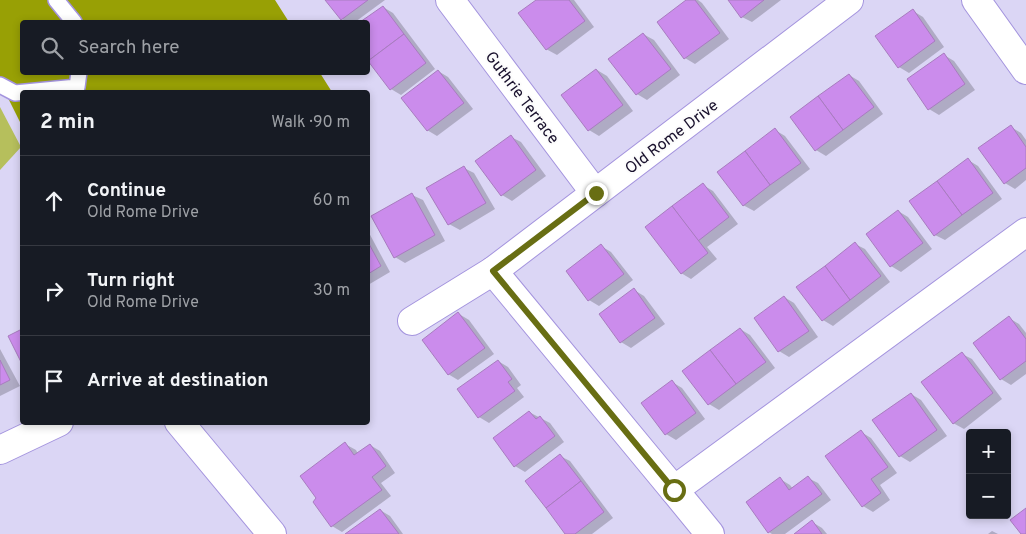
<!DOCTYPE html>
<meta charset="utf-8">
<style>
:root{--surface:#171b24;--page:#242831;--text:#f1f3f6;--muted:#9ea1a6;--line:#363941}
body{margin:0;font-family:Overpass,sans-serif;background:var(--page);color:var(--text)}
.controls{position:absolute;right:15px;bottom:15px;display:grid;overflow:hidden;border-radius:5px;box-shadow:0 2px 8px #0003}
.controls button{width:45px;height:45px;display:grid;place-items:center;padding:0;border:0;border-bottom:1px solid var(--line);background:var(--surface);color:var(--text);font:25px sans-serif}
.stop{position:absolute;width:15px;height:15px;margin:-11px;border:4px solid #686e13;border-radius:50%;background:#fff}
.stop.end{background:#686e13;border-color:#fff;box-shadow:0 1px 5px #0008}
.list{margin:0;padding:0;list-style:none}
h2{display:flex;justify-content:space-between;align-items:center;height:65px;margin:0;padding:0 20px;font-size:21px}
h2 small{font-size:16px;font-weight:400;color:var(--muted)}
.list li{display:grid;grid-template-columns:32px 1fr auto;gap:15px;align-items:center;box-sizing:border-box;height:90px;padding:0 20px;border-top:1px solid var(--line)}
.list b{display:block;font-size:19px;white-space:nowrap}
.list p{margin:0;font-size:16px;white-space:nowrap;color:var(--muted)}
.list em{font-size:16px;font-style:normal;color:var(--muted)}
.icon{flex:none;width:28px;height:28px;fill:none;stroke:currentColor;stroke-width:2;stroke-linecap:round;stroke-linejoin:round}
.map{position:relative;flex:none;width:1026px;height:534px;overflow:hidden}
.search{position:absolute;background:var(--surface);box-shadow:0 2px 8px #0003;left:20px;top:20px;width:350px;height:55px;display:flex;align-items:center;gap:12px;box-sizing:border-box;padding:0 18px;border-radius:5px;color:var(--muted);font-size:19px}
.panel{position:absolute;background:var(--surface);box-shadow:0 2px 8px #0003;left:20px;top:90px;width:350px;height:335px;border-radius:5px}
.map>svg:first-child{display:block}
.green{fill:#b6bf5c}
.forest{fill:#98a005}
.shadow{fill:#0003}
.building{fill:#cb8cec;stroke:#a87cbf}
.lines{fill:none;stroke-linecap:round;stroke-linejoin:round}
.service-casing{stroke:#a494de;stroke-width:18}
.minor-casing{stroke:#a494de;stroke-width:30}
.service{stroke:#fff;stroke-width:15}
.minor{stroke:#fff;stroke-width:28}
.route{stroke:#686e13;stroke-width:6}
.labels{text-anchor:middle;stroke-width:4;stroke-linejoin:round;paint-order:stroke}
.street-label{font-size:16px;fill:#18102c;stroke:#fcfcfc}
</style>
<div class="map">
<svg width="1026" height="534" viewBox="0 0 1026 534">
<rect width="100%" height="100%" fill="#dbd6f5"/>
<!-- green -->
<path class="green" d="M0,107l21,40 -21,23z"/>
<!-- forest -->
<path class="forest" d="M0,0h275l14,22h-267v50l298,1 12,19h-310v34l-22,-44z"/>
<!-- shadow -->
<g class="shadow">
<path d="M327,0h58l-30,22h-8l-5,-3z"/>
<path d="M538,0h36l20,27 -37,28 -11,-6z"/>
<path d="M688,0h10l4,3 27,36 -34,25 -10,-6z"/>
<path d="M729,0h52l-29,22 -10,-5z"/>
<path d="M383,7l10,6 42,56 -34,26 -10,-6 -23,-31v-36h-6z"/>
<path d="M913,11l10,6 21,30 -35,26 -10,-6z"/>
<path d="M643,34l11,6 26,35 -33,25 -10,-6z"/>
<path d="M944,55l10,6 21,29 -36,25 -10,-6 -21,-29z"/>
<path d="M597,70l10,6 26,35 -34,25 -10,-6 -26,-35z"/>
<path d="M438,71l10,6 25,32 -36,27 -10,-6z"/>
<path d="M849,75l10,6 24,33 -57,42 -10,-6z"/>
<path d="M1011,127l10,6 5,7v40l-11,9 -10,-6z"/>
<path d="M775,130l10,6 25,33 -56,42 -11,-6z"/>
<path d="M511,137l10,5 25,34 -34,25 -10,-6z"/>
<path d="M968,160l10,6 24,33 -57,41 -10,-5z"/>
<path d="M464,168l10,5 21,36 -35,21 -11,-6 -21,-36z"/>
<path d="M703,185l10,6 25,33 -31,23 10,12 -26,20 -10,-6z"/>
<path d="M412,195l11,5 22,41 -40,22 -10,-6z"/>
<path d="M898,211l10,6 24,32 -31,23 -10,-6z"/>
<path d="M368,231l22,41 -22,13z"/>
<path d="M855,244l10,5 25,33 -57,44 -10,-6z"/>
<path d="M601,246l10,6 22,28 -34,26 -10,-6z"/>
<path d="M634,290l10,6 21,28 -34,24 -10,-6z"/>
<path d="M784,297l10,6 24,34 -29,20 -10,-6z"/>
<path d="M459,314l10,6 25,34 -36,26 -10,-6z"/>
<path d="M1009,318l10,6 7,9v41l-15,11 -10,-6z"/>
<path d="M740,329l10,6 25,33 -56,42 -10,-6z"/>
<path d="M22,330v31l-12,-24z"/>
<path d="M0,349l20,37 -20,10z"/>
<path d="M962,354l10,5 30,40 -38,30 -11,-6z"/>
<path d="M498,361l10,6 13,18 -4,3 7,9 -35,26 -10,-6 -20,-27z"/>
<path d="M672,382l10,6 23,31 -29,21 -10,-6z"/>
<path d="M911,394l10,6 26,36 -37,26 -10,-6 -26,-36z"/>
<path d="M529,412l21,11 14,19 -39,30 -10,-6z"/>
<path d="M861,432l10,6 26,35 -17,12 10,15 -17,12 -10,-6 -36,-50z"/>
<path d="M345,444l11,6 2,4 12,-9 10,6 15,22 -14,10 10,13 -49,36 -10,-6z"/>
<path d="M560,456l10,5 43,57 -21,16h-25z"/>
<path d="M808,478l10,5 13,17 -46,34h-13l-3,-2 -22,-29 33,-24 10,6 3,4z"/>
<path d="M380,510l10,6 13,18h-56z"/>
<path d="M812,522l10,6 5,6h-31z"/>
<path d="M992,531l6,3h-10z"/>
</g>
<!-- building -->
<g class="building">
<path d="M325,0h43l-27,20z"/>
<path d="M536,0h33l16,21 -39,29 -28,-37z"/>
<path d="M686,0h9l25,33 -36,26 -27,-37z"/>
<path d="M728,0h36l-23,18z"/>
<path d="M383,6l21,28 -36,27v-39h-8z"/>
<path d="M913,9l22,32 -37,27 -23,-32z"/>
<path d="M643,33l28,36 -35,26 -28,-36z"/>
<path d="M404,34l22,29 -36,27 -22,-29z"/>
<path d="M944,53l21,31 -37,26 -21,-31z"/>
<path d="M596,69l27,36 -35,26 -27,-36z"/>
<path d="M438,70l26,33 -37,28 -26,-33z"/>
<path d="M849,74l25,33 -31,23 -25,-34z"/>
<path d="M818,96l25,34 -28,21 -25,-34z"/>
<path d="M1011,125l15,22v21l-22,16 -26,-36z"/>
<path d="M775,128l26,35 -31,22 -25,-34z"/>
<path d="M511,135l25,35 -35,26 -26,-35z"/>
<path d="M745,151l25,34 -27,21 -26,-34z"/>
<path d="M968,158l25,35 -31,22 -25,-34z"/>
<path d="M464,166l22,37 -38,22 -22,-37z"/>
<path d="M937,181l25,34 -28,21 -25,-35z"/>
<path d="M703,183l26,34 -31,24 -26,-35z"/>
<path d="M412,193l23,42 -41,23 -23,-42z"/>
<path d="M672,206l36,47 -27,21 -36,-47z"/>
<path d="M898,210l25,33 -33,24 -24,-33z"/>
<path d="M368,242l13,24 -13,8z"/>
<path d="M855,242l26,34 -31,24 -25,-34z"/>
<path d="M601,244l23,30 -36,27 -22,-30z"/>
<path d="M825,266l25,34 -28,21 -26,-34z"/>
<path d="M634,288l21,30 -35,25 -21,-29z"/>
<path d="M784,296l25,35 -31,21 -24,-34z"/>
<path d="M458,312l27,36 -37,27 -26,-35z"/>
<path d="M1009,316l17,23v22l-26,19 -27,-37z"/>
<path d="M740,328l26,34 -30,22 -26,-34z"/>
<path d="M22,329v35l-14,-28z"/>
<path d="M710,350l26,34 -28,21 -26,-34z"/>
<path d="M962,352l31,41 -40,31 -32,-42z"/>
<path d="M0,360l10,20 -10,5z"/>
<path d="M498,360l14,19 -4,3 7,9 -37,27 -21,-29z"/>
<path d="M672,380l24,33 -31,22 -24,-32z"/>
<path d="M911,393l26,37 -38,27 -27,-37z"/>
<path d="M529,411l7,8 4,-3 15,20 -41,31 -21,-29z"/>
<path d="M861,430l27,37 -17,12 10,14 -19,14 -37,-51z"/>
<path d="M345,442l9,13 16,-11 16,22 -14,11 10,13 -51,37 -18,-25 3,-4 -16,-22z"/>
<path d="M560,454l21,27 -35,27 -21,-27z"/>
<path d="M808,476l14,18 -54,39 -22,-31 34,-25 9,13z"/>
<path d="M581,481l23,31 -29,22h-10l-19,-26z"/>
<path d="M1026,508v26h-5l-11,-14z"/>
<path d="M380,509l19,25h-54z"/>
<path d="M812,520l10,14h-28z"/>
</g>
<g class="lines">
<defs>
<g id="service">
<path d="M56,0l18,22"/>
<path d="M0,85l15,8 62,-6 2,-15"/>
</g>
<g id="minor">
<path d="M450,0l145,193"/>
<path d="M849,0l-356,271 181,219 352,-258"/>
<path d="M976,0l50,70"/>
<path d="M412,321l81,-50"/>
<path d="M179,422l93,112"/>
<path d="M0,450l59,-28"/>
<path d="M674,490l36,44"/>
</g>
</defs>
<!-- service casing -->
<use href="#service" class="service-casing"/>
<!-- minor casing -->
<use href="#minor" class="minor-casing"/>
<!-- service -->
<use href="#service" class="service"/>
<!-- minor -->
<use href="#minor" class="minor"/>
</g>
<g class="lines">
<!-- route -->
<path class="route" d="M596,193l-103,78 181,219"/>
</g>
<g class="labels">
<!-- street labels -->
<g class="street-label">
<text transform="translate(523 97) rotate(53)" y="6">Guthrie Terrace</text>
<text transform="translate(671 136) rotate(-37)" y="6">Old Rome Drive</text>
</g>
</g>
</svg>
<div class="controls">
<button>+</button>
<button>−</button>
</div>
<div class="stop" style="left:674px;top:490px"></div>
<div class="stop end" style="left:596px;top:193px"></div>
<div class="search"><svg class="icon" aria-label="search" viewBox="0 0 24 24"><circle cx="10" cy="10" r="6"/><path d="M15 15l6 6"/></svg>Search here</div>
<section class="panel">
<h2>2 min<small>Walk · 90 m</small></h2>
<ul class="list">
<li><svg class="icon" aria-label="ahead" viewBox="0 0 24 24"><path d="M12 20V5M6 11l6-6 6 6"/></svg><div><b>Continue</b><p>Old Rome Drive</p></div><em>60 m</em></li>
<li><svg class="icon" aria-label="right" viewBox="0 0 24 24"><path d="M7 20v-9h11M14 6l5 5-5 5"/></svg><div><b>Turn right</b><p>Old Rome Drive</p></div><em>30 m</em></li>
<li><svg class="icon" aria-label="arrive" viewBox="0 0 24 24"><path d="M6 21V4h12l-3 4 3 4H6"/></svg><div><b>Arrive at destination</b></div></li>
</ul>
</section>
</div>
